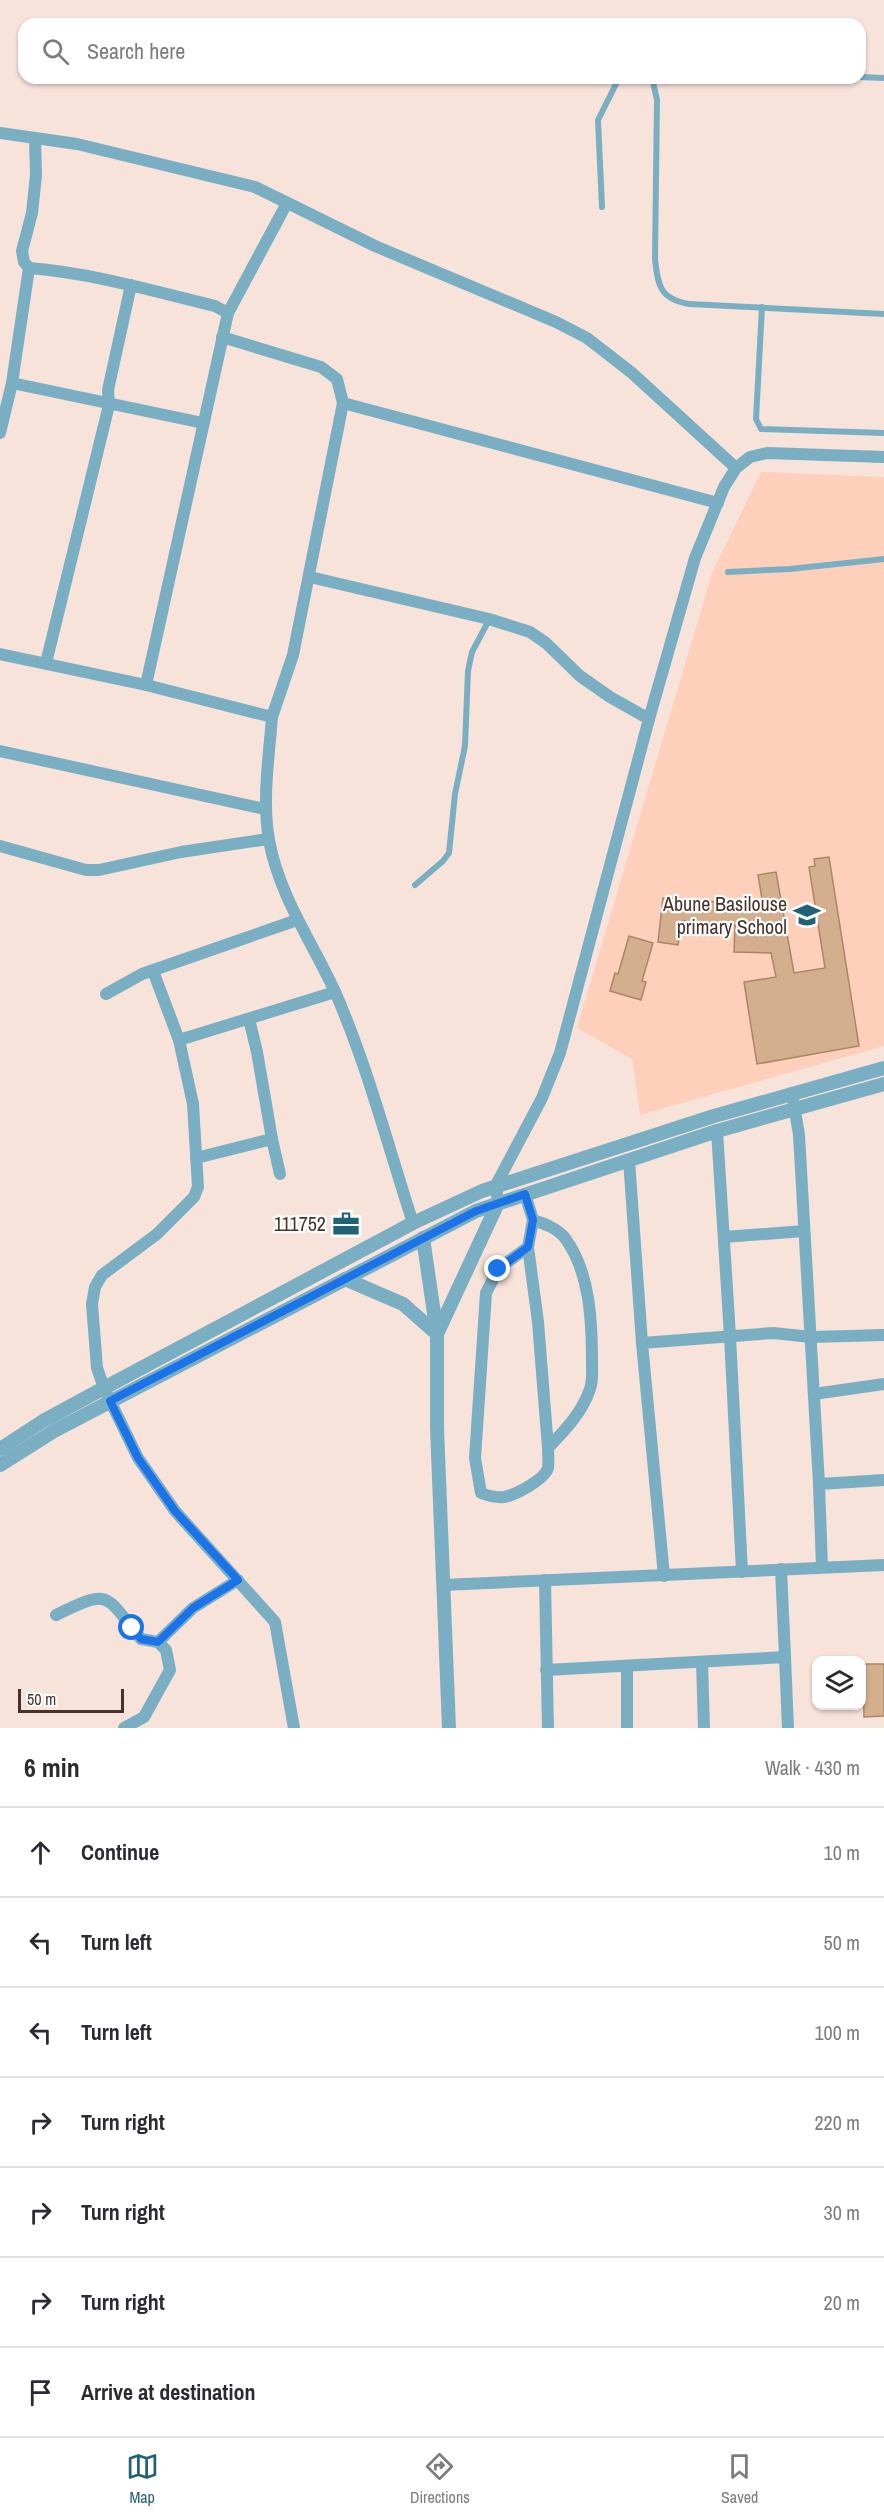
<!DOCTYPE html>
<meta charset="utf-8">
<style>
:root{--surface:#fff;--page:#f2f2f3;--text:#2b2b33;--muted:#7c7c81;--line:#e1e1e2;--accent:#226277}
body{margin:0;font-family:"Archivo Narrow",sans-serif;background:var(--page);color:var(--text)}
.controls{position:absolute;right:18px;bottom:18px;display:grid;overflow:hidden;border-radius:12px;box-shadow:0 2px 4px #0004}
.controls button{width:54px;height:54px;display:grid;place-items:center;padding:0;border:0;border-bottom:2px solid var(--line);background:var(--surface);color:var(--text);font:30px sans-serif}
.scale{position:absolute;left:18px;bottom:15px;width:106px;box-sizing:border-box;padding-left:6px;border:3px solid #47332b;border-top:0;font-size:16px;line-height:21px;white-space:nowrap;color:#47332b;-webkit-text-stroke:4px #fff;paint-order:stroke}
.stop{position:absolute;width:18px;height:18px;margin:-14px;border:4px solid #1a73e8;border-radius:50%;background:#fff}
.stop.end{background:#1a73e8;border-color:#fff;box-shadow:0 2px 6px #0008}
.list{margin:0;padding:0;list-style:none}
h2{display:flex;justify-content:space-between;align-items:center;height:78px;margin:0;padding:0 24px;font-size:26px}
h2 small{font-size:20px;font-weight:400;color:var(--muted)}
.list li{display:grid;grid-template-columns:39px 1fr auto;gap:18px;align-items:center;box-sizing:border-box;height:90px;padding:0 24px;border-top:2px solid var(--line)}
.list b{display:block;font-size:22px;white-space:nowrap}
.list em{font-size:20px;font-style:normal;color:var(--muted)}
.icon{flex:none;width:33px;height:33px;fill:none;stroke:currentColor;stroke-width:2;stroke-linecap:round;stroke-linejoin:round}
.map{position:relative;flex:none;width:884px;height:1728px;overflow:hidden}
.search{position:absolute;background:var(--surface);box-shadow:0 2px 4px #0004;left:18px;right:18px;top:18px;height:66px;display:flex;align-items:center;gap:15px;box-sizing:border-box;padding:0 21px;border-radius:18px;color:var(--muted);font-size:22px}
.sheet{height:708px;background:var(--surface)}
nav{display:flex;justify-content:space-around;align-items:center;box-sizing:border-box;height:84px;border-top:2px solid var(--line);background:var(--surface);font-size:16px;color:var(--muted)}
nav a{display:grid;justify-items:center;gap:3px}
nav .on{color:var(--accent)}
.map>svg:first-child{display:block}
.built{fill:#fed0bc}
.building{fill:#d4af8d;stroke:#aa8665;stroke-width:1.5}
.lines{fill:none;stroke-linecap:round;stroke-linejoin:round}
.service{stroke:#7aafc3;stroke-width:6}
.minor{stroke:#7aafc3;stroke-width:12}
.tertiary{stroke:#7aafc3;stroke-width:14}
.route{stroke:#1a73e8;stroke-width:8}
.labels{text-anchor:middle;stroke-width:4.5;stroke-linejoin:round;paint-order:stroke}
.poi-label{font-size:20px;fill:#47332b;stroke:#fff;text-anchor:end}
</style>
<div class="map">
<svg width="884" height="1728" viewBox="0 0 884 1728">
<rect width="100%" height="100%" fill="#f8e3da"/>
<!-- built -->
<path class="built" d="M761,472l123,5v569l-244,69 -8,-56 -55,-31 135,-455z"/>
<!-- building -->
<g class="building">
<path d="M829,857l30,189 -102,18 -13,-82 32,-5 -5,-24 -37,-1 1,-27 -53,-4 -4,24 -20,-3 5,-44 100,7 -5,-30 18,-3 18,101 31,-5 -16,-101 6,-1 -1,-7z"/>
<path d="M629,936l24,7 -11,38 4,1 -5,18 -31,-9 5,-18 3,1z"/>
<path d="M863,1664h21v52l-20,1z"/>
</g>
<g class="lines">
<!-- service -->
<g class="service">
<path d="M860,77l24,1"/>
<path d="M649,78l4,4 4,18 -2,159c3,27 5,40 34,45l195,10"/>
<path d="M602,207l-4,-87 21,-42"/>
<path d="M762,307l-6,112 5,10 123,4"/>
<path d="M728,572l62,-3 94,-10"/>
<path d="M415,885l28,-24 6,-8 6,-59 10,-48 3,-75 4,-19 17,-32"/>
</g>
<!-- minor -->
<g class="minor">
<path d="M0,133l77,11 178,43 120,59 181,76 31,16 45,35 104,95"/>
<path d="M29,268c63,5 125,23 186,38l13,7"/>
<path d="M222,337l99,30 16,12 6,24"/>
<path d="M12,383l191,40"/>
<path d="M0,433l12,-50 17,-115 -5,-6 -2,-11 10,-38 4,-38 -1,-37"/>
<path d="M310,577l179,42 41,13 16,11 34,33 30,21 39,22"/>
<path d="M0,654l146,31 126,32c-3,40 -10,83 -3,123 10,56 44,103 67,154 32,74 52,152 77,229"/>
<path d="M46,663l63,-258 -1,-15 23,-105"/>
<path d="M146,685l82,-372 59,-110"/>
<path d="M272,717l21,-62 50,-252 375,100"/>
<path d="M0,751l265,58"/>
<path d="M0,846l86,24h13l82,-18 87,-13"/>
<path d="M153,971l26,69 14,64 5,83 -4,10 -37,37 -55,41 -7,12 -3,17 5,64 7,20 34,70 37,53 100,111 19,106"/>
<path d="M106,994l36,-20 155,-54"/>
<path d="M249,1019l8,33 15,87"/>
<path d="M179,1040l156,-48"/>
<path d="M792,1093l7,42 20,349"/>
<path d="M717,1131l13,205 12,236"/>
<path d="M196,1158l76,-19 8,35"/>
<path d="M629,1160l13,183"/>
<path d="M525,1194l8,26 -5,27 10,75 10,126c0,6 1,14 0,20 -3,11 -32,27 -44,29 -8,1 -15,-1 -23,-4l-6,-35 11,-165 12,-24 30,-22"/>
<path d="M498,1203l-2,-18 46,-87 18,-45 89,-334 46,-161 29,-71 12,-19 14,-11 17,-4 117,4"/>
<path d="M533,1220c12,4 24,8 32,18 25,34 27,83 27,124 0,8 1,19 -2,27 -8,24 -25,41 -42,59"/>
<path d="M724,1237l80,-6"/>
<path d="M814,1394l70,-10"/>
<path d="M822,1567l-3,-83 65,-4"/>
<path d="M781,1569l4,88"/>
<path d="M664,1576l-22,-233 131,-10 38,4 73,-2"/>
<path d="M545,1580l3,148"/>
<path d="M443,1585l441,-20"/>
<path d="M56,1615c56,-27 48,-21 85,24l17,3 8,8 4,20 -26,47 -20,11"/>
<path d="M158,1642l35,-34 45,-28"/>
<path d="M702,1662l2,66"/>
<path d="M627,1666v62"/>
<path d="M546,1670l239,-13 3,71"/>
</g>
<!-- tertiary -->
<g class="tertiary">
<path d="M423,1238l14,96v94l12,300"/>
<path d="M345,1279l58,25 34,30 61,-131"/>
<path d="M0,1449l43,-28 61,-33 309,-165 69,-32 232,-75 170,-48"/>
<path d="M0,1465l54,-34 422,-220 241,-80 167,-47"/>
</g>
</g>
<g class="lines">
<!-- route -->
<path class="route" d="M132,1628l9,11 17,3 35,-34 45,-28 -63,-69 -37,-53 -28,-57 366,-190 49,-17 8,26 -5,27 -30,22"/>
</g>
<!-- icons -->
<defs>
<symbol id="school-bare" viewBox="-9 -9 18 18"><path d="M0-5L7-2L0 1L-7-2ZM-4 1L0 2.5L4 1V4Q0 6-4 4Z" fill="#226277" stroke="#fff" stroke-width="2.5" paint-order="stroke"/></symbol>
<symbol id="office-bare" viewBox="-9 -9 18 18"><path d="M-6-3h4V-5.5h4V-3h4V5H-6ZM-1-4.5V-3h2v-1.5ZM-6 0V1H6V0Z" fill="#226277" stroke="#fff" stroke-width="2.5" paint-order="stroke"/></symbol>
</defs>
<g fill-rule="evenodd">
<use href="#school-bare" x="788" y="896" width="38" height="38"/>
<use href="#office-bare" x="327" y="1205" width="38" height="38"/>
</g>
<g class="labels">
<!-- poi labels -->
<g class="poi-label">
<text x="787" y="911">Abune Basilouse<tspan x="787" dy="23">primary School</tspan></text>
<text x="326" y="1231">111752</text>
</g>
</g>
</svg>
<div class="controls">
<button><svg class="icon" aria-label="layers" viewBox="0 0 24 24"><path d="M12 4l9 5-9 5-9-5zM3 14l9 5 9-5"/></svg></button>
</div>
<div class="scale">50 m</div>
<div class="stop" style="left:132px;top:1628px"></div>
<div class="stop end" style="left:498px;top:1269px"></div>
<div class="search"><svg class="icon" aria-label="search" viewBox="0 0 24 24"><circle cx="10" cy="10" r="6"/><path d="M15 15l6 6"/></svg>Search here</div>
</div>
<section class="sheet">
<h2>6 min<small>Walk · 430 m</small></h2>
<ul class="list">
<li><svg class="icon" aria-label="ahead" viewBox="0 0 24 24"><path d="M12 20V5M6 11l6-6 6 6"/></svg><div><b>Continue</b></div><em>10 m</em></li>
<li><svg class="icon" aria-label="left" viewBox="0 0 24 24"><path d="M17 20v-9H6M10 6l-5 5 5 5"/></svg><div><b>Turn left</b></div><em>50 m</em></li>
<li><svg class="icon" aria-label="left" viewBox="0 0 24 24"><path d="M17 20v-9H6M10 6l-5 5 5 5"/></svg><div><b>Turn left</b></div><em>100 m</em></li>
<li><svg class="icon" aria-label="right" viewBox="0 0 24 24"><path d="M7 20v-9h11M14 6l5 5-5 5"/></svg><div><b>Turn right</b></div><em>220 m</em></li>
<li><svg class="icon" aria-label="right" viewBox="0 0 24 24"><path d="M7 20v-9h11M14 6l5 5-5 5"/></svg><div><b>Turn right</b></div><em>30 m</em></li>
<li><svg class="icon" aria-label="right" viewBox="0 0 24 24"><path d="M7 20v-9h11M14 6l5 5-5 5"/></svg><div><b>Turn right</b></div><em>20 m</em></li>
<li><svg class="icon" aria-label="arrive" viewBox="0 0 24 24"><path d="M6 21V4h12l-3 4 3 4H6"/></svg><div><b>Arrive at destination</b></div></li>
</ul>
</section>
<nav>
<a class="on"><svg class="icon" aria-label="map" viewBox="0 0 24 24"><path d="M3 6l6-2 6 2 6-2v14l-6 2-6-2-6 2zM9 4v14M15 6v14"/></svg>Map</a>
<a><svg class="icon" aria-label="directions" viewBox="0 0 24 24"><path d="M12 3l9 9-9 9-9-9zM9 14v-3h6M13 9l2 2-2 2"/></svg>Directions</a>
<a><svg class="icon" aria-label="saved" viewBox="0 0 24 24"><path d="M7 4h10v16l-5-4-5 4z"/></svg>Saved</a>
</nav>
